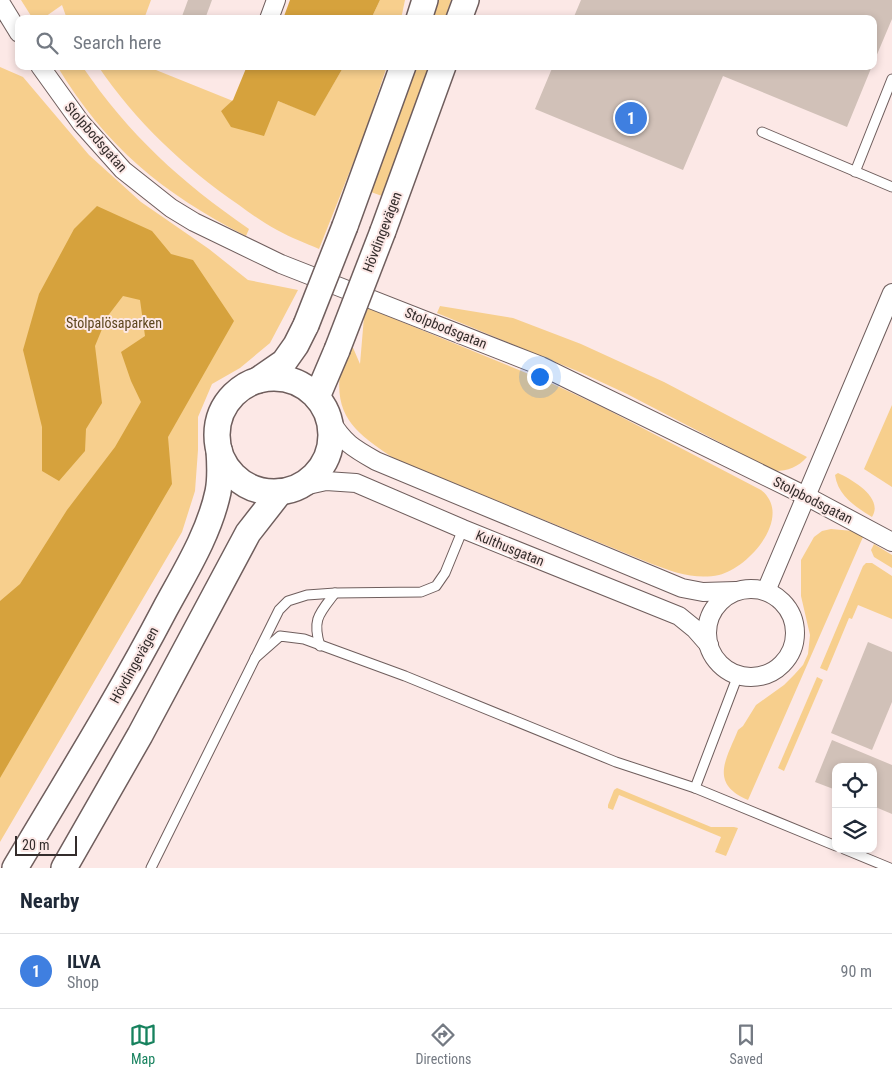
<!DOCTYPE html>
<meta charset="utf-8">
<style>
:root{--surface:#fff;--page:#f6f6f7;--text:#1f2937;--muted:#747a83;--line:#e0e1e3;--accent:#17825e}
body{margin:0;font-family:"Roboto Condensed",sans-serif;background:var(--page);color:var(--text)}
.controls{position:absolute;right:15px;bottom:15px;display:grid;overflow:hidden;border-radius:10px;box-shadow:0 2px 8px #0003}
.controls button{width:45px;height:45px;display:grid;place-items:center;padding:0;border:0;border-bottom:1px solid var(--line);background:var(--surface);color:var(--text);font:25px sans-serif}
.scale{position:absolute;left:15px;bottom:12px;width:62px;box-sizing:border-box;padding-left:5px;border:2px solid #342d2c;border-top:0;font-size:14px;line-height:18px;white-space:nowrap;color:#342d2c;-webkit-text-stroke:4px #fce8e6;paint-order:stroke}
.you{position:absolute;left:539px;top:376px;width:18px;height:18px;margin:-12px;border:4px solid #fff;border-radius:50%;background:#1a73e8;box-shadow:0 0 0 8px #1a73e833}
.badge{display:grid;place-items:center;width:32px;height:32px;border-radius:50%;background:var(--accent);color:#fff;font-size:16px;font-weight:700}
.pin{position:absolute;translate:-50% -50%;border:2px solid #fff;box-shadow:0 1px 5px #0006}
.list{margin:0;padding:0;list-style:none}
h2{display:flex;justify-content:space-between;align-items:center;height:65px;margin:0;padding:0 20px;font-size:21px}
h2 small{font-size:16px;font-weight:400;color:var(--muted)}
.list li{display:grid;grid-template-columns:32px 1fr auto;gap:15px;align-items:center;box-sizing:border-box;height:75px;padding:0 20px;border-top:1px solid var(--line)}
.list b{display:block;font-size:19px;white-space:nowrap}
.list p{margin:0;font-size:16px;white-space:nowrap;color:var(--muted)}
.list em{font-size:16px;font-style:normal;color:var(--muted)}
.icon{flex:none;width:28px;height:28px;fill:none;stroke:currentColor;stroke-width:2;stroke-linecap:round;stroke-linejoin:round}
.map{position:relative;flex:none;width:892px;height:868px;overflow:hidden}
.search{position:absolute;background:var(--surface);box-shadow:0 2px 8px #0003;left:15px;right:15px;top:15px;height:55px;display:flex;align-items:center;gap:12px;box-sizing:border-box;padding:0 18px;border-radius:10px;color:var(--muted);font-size:19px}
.sheet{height:140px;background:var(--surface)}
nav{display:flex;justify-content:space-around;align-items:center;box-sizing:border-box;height:70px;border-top:1px solid var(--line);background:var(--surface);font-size:14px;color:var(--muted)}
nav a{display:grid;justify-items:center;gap:2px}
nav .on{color:var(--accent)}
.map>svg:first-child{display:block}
.green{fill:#f7cf8d}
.forest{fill:#d6a23d}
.building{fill:#d1c1b8}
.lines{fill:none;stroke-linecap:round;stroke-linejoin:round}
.lane-casing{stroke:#6f5e5d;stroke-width:11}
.street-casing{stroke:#6f5e5d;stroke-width:20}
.secondary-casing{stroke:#6f5e5d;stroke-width:28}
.lane{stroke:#fff;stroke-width:9}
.street{stroke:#fff;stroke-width:18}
.secondary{stroke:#fff;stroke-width:25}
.secondary-bridge-casing{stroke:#6f5e5d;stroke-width:28;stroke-linecap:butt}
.secondary-bridge{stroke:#fff;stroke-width:25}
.labels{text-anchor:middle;stroke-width:4;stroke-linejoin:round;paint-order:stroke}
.street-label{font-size:14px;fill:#342d2c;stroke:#fce8e6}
.park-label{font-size:14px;fill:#5c461e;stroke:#fce8e6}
</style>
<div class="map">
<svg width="892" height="868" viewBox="0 0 892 868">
<rect width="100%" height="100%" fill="#fce8e6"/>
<!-- green -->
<g class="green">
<path d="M21,0h130l-7,19h-77l-5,-14 -20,14h-9z"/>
<path d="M380,0h25l-4,19h-30z"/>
<path d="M438,0h13l-6,19h-13z"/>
<path d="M57,66h25c48,70 98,115 167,163l-3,7c-84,-43 -140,-89 -189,-170z"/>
<path d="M98,66h48l87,35 -12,10 57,-10 37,14 29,-49h43l-24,72 -44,111c-13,-6 -28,-11 -42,-19 -13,-7 -26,-16 -38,-25 -54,-37 -104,-84 -141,-139z"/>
<path d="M415,66h14l-47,130 -11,-4z"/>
<path d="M0,67l23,10 66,78 52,47 68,47 39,31 50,10 -28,53 -30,25 -28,16 -14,33v33l-3,41 -13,41 -182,310z"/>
<path d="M440,306l73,12 68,26 83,38 143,75c-9,10 -19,14 -32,14l-148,-77 -45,-21 -145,-60z"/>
<path d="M368,308l185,76 53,25 155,81c33,26 -12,78 -42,85 -24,5 -46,-3 -67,-11l-257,-105c-34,-23 -61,-39 -55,-86 1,-10 7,-20 11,-30l9,21 4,-47z"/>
<path d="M892,405v82l-28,-18z"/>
<path d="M838,473c15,7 46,25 34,44 -16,-10 -34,-21 -37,-42z"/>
<path d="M831,529l22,2 10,6 -115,263c-39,-17 -22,-40 -10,-70l5,-4 13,-21 28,-20 10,-10 9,-10 5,-11 2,-19 -9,-39v-36l13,-23 8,-6z"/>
<path d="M874,544l18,11v13l-18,-11 -3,-7z"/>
<path d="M866,563h6l20,13v43l-34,-14 -6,14 -3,-1 -22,53 -7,-3 43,-102z"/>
<path d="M817,677l6,3 -39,91 -6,-3z"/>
<path d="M617,788l94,39h23l4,1 -12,28 -11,-4 6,-15 -102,-42 -6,15 -5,-2v-3l6,-15z"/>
</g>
<!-- forest -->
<g class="forest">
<path d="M290,0h90l-9,19h-88z"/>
<path d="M247,66h97l-29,50 -37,-15 -14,35 -33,-9 -10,-16 12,-11z"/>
<path d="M97,206l55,25 19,23 22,6 41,61 -66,116 4,47 -172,294v-177l20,-17 47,-74 48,-63 26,-45 -10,-21 -10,-29 24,-16 -5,-36 -17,-4 -16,21 -12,29 7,57 -16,26 -1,22 -26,30 -17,-10v-44l-19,-77 16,-56 35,-65z"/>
</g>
<!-- building -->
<g class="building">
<path d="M188,0h24l-7,19h-24z"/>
<path d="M581,0h311v19l-19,45v-45h-300z"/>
<path d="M553,66h319l-25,61 -124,-51 -40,94 -148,-61z"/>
<path d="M868,642l24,10v50l-20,48 -41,-17z"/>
<path d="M832,740l60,25v49l-19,-8v-39h-37v23l-21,-8z"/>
</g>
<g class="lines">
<defs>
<g id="lane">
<path d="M762,132l130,55"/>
<path d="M855,172l37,-93"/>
<path d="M320,646c-8,-27 -1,-32 15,-53"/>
<path d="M255,658l25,-22 24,3 101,37 211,86 79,26 141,58"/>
<path d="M695,788l43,-113"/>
<path d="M844,849l46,19"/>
<path d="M151,868l128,-258 9,-9 19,-6 28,-2 86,-1 15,-6 9,-13 18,-44"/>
</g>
<g id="street">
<path d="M0,2l19,31"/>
<path d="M269,19l7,-19"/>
<path d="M40,66l41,57 42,47 48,38 23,14 87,42 260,102 265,130 86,46"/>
<path d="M330,420c14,23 23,28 46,41l306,127 21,4 33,-1"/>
<path d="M299,487l27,-6 30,2 107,46 216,87 16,13 14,16"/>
<circle cx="751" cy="633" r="44"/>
<path d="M766,591l126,-298"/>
</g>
<g id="secondary">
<path d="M419,19l6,-19"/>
<path d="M459,19l7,-19"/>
<path d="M345,226l58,-160"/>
<path d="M383,231l60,-165"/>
<circle cx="274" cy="435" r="57"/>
<path d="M258,380l26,-18 12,-17 10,-20"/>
<path d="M317,397l20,-47"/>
<path d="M15,868c51,-86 104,-171 150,-259 20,-37 44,-75 53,-117 3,-14 2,-28 1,-42"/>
<path d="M64,868l76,-133 108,-202 32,-41"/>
</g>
</defs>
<!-- lane casing -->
<use href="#lane" class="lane-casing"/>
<!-- street casing -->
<use href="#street" class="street-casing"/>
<!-- secondary casing -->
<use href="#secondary" class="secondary-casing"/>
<!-- lane -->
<use href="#lane" class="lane"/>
<!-- street -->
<use href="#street" class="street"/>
<!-- secondary -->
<use href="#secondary" class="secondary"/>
<defs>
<g id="secondary-bridge">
<path d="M306,325l39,-99"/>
<path d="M337,350l46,-119"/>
</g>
</defs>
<!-- secondary-bridge casing -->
<use href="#secondary-bridge" class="secondary-bridge-casing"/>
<!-- secondary-bridge -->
<use href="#secondary-bridge" class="secondary-bridge"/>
</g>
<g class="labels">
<!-- street labels -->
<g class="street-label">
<text transform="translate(96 137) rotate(49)" y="5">Stolpbodsgatan</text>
<text transform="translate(382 232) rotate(-69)" y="5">Hövdingevägen</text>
<text transform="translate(446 328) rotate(22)" y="5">Stolpbodsgatan</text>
<text transform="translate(813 500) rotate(27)" y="5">Stolpbodsgatan</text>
<text transform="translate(510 548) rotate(22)" y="5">Kulthusgatan</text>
<text transform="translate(134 665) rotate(-61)" y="5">Hövdingevägen</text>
</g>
<!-- park labels -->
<g class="park-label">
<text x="114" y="328">Stolpalösaparken</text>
</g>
</g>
</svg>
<div class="controls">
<button><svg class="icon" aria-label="locate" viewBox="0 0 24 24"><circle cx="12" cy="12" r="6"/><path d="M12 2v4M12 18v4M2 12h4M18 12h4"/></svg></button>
<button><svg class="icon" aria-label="layers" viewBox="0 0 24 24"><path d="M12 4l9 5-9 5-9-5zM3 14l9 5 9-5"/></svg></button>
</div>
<div class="scale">20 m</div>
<div class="you"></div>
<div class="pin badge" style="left:631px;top:118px;background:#3f7fe0">1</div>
<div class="search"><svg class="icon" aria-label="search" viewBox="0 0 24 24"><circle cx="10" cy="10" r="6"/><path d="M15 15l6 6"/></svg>Search here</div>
</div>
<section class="sheet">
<h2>Nearby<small></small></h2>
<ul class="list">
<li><span class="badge" style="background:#3f7fe0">1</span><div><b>ILVA</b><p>Shop</p></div><em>90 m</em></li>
</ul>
</section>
<nav>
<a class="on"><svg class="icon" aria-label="map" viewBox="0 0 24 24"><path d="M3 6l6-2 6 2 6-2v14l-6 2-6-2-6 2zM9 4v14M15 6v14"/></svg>Map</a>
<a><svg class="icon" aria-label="directions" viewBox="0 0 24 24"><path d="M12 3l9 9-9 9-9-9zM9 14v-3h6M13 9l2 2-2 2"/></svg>Directions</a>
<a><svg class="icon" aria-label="saved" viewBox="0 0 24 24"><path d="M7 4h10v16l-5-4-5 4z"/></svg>Saved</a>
</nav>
